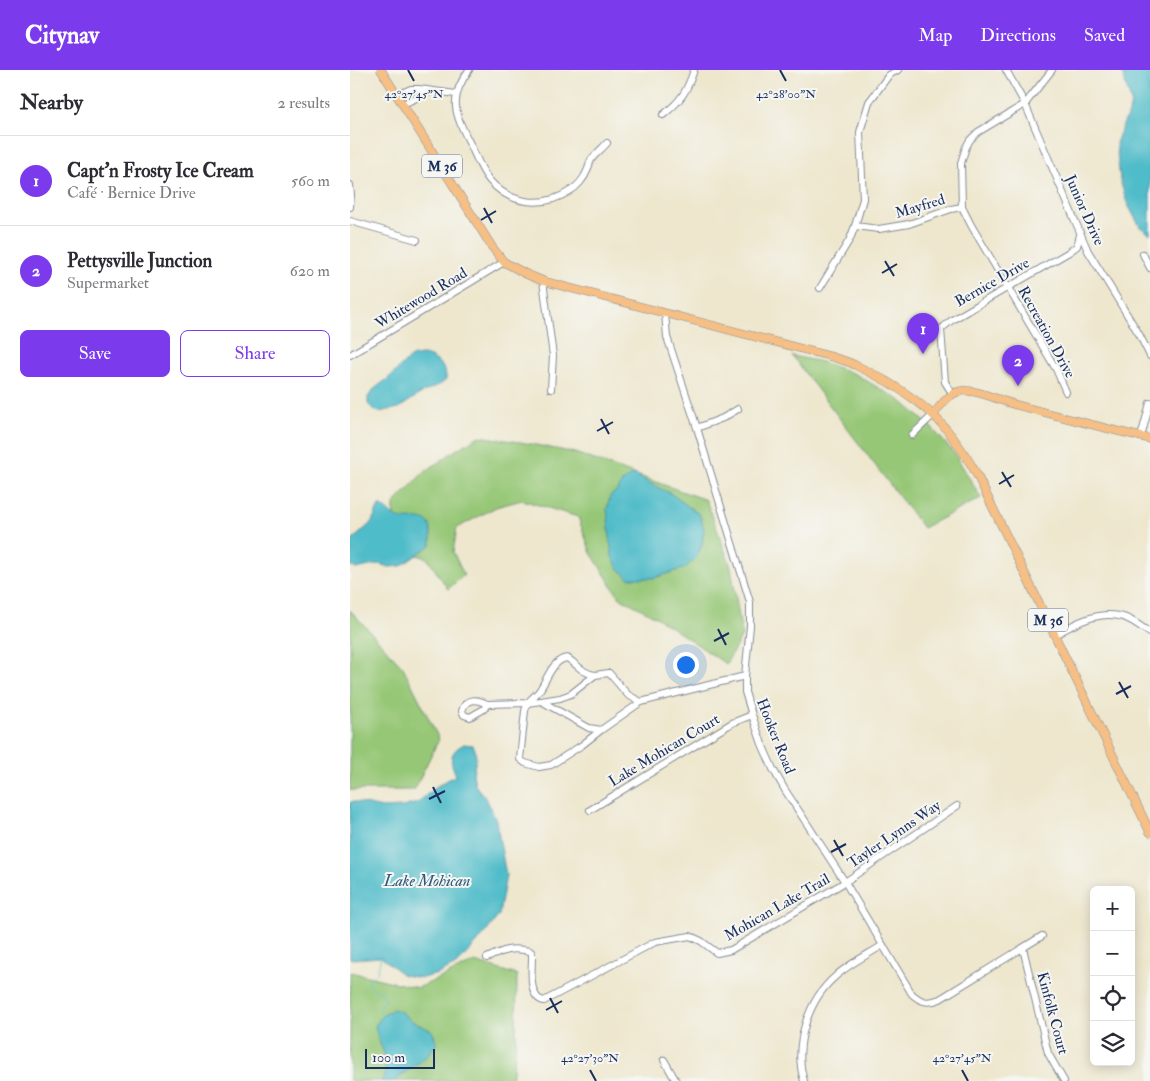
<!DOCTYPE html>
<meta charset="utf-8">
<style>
:root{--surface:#fff;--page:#f2f2f3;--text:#2b2b33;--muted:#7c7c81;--line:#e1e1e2;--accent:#7c3aed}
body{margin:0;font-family:"IM FELL Double Pica",serif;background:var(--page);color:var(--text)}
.controls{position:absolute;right:15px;bottom:15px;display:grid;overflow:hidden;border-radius:8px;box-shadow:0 2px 12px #0003}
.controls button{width:45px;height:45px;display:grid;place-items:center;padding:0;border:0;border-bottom:1px solid var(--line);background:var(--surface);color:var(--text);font:25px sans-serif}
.scale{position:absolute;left:15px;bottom:12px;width:70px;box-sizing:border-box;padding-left:5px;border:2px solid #1b2f5e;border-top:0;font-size:14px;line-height:18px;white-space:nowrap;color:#1b2f5e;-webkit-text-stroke:4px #f6f6f2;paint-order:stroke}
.you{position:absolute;left:335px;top:594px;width:18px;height:18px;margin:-12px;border:4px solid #fff;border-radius:50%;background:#1a73e8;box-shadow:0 0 0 8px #1a73e833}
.badge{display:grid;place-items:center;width:32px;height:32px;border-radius:50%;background:var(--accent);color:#fff;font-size:16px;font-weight:700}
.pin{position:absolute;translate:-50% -41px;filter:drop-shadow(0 1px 2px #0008)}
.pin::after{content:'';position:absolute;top:26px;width:18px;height:15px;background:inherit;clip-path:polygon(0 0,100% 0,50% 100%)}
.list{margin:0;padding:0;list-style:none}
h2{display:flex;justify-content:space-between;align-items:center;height:65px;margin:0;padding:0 20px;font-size:21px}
h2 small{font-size:16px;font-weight:400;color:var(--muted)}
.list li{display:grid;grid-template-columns:32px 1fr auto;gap:15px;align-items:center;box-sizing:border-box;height:90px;padding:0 20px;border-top:1px solid var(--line)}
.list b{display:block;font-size:19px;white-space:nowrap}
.list p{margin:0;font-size:16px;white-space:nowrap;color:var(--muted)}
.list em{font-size:16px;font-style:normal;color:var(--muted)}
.actions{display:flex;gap:10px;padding:15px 20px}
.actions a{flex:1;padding:11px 0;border:1px solid var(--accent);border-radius:8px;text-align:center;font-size:18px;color:var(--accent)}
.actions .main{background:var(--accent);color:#fff}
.icon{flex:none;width:28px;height:28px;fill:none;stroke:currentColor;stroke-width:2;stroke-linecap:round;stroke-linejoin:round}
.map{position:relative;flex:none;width:800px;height:1011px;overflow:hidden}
header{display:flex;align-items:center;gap:30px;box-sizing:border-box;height:70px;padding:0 25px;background:var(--accent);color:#fff}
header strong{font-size:24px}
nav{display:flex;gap:28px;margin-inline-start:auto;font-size:18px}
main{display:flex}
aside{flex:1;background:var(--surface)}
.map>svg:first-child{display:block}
.green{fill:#96c776;stroke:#587b6a}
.water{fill:#4fbcc9;stroke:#357694}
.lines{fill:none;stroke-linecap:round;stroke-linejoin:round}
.stream{stroke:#4fbcc9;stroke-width:1}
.minor-casing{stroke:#848b96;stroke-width:8}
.major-casing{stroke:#848b96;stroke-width:9}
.minor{stroke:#fff;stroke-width:6}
.major{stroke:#f5bf86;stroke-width:8}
.ticks{fill:none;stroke:#1b2f5e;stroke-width:2}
.labels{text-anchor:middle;stroke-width:4;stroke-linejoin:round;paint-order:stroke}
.shield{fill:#f6f6f2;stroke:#5d6b8a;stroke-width:1}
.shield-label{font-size:14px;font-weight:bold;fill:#1b2f5e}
.street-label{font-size:15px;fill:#1b2f5e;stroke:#f6f6f2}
.water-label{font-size:16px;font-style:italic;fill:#2b597e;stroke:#f6f6f2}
.ticks-label{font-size:12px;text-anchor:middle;fill:#1b2f5e;stroke:#f6f6f2;stroke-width:4;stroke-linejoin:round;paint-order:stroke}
</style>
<header>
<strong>Citynav</strong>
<nav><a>Map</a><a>Directions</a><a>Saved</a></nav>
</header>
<main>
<aside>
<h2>Nearby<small>2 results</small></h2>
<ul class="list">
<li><span class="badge">1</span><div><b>Capt'n Frosty Ice Cream</b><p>Café · Bernice Drive</p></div><em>560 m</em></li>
<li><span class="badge">2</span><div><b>Pettysville Junction</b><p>Supermarket</p></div><em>620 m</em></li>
</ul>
<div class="actions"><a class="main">Save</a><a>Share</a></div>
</aside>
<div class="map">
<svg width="800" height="1011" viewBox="0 0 800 1011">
<rect width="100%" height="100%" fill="#f6f6f2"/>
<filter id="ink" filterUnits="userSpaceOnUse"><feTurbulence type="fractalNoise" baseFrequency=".02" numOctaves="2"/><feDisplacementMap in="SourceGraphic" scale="10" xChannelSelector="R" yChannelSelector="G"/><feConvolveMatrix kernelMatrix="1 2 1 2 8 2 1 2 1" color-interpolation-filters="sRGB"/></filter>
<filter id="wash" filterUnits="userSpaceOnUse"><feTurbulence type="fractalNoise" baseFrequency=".0096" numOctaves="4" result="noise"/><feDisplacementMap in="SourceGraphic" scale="20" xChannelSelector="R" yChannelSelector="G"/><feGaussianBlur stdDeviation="1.12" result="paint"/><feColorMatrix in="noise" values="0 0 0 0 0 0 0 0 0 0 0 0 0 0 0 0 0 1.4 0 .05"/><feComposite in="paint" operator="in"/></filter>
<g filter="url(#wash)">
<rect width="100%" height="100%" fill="#eee7ce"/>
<!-- green -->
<g class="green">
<path d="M442,286l30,6 33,12 46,27 29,25 25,28 26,44 -58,30z"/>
<path d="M129,366l47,7 49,10 131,47 25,67 11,69 -16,28 -70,-47 -37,-20 -28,-44 -13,-36 -56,-17 -26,7 -39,21 -4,24 11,23 -16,14 -21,-31 -34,-10 1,-44 29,-31 33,-23z"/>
<path d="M0,540l53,57 36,72 -25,51h-64z"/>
<path d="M125,892l42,13 -1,66 -4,40h-162v-109l68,16z"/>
</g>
<!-- water -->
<g class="water">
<path d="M771,0h29v164l-10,-7 -13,-24 -7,-23 -4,-37 9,-23 4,-6 2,-13z"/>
<path d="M71,285c12,0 27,12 25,25l-5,4 -9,4 -12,6 -21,14 -20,4 -5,-2 -6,-6v-7l5,-7 18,-14 17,-17 6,-3z"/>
<path d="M284,404l23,13 13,6 30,22 4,14 -2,15 -5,13 -12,11 -31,10h-25l-11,-10 -6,-11 -5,-48 3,-13 8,-6 4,-8z"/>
<path d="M29,436h3c6,4 12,12 20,13 3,1 8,0 11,0 21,-1 18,9 18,26l-30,21 -12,1 -10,-3 -23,5 -5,-3 -1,-3v-21l21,-19z"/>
<path d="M114,674l9,1 2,4 1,9 -3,16 2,11 12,15 9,20 10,55 -7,40 -15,20 -28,30 -18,9 -16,4 -19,-3 -22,-18 -29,2 -2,-1v-156h6l26,6 21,-1 14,-4 20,-17 19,-11c-7,-15 -7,-23 8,-31z"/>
<path d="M43,939l8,3 11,9 20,10 5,12 -11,14 -32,24h-13l4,-5 1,-18 -7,-17 -4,-15 7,-10z"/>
</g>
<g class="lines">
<!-- stream -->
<path class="stream" d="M31,886l-4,17 -9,7 1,5 7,6h5l5,10 -7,4 3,12"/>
</g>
</g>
<g filter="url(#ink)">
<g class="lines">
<defs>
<g id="minor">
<path d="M119,0c-23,31 -12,47 3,78 5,11 10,24 18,33 21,24 54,27 80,10 7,-4 14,-12 17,-20 2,-3 2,-8 4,-11 4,-6 11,-11 16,-17"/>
<path d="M656,0l19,34 63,147 51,83 11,22"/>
<path d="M702,0l-27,34 -47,28 -8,8 -4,7 -5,16 1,44 9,18 85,144 10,23"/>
<path d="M47,25l14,-6h8l37,5"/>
<path d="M53,34l26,-12"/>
<path d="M313,45c18,-14 24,-24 31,-45"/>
<path d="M0,115l1,10 -1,12"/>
<path d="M0,151l67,19"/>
<path d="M505,156l24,3 30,-5 42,-15 11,-2"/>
<path d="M793,184l7,14"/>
<path d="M193,211l10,75 -2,33"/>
<path d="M470,218l30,-49 5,-13 8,-27 -3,-67 9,-30 20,-27 9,-5"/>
<path d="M315,243l2,24 30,91 53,174v24l-5,50v16l7,23 10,29 11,25 12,21 60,92 67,112c9,8 16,10 28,5l102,-63"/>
<path d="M0,285l154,-93"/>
<path d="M602,323l-7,-11 -4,-53 11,-9 117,-68 8,-6 3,-11"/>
<path d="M347,358l26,-10 15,-9"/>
<path d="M562,365l21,-20"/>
<path d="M791,367l9,-34"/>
<path d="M705,565c20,-12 44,-25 68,-18 8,2 20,11 27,16"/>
<path d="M245,605c-13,-2 -18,-11 -28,-17 -15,2 -20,22 -28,33 -7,9 -11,7 -14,20l-5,48 5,4 14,4 12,-2 31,-20 19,-15"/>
<path d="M191,631l19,-3 11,-4 24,-19 14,-2 19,22 13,7"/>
<path d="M137,634c-10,-5 -21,-7 -25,7l2,4 6,2 14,-8 3,-5 40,-1 14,-2 48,27 12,2 40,-28 104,-26"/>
<path d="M240,740l142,-87 20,-8"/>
<path d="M673,878l25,105 5,9 11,19"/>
<path d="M137,888c17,-8 23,-11 43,-7l2,2v4c0,13 -4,41 12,44l111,-59 35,-6 11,5 16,12 14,-3 114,-68 112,-76"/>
<path d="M314,990l12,21"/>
<path d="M454,1011c-11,-36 4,-82 33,-106 12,-11 32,-21 46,-30"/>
</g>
<g id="major">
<path d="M31,0l111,177 12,15 22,12 17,7 286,75c9,3 18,5 26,9 26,12 56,30 77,49 18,17 32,38 44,59l174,359"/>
<path d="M583,345c8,-10 16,-22 28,-24 16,-2 37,9 52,13 45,12 91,24 137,35"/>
</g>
</defs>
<!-- minor casing -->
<use href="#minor" class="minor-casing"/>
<!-- major casing -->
<use href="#major" class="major-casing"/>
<!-- minor -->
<use href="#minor" class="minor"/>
<!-- major -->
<use href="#major" class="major"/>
</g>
</g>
<!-- ticks -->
<path class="ticks" d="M58,0l6,11M430,0l6,11M134,138l8,15M131,150l15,-9M535,191l9,15M532,203l15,-9M251,349l8,15M247,361l16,-9M652,402l9,15M649,414l15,-9M368,559l8,16M364,571l15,-8M769,612l9,16M766,624l15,-8M83,717l8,16M79,729l16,-8M484,770l9,16M481,782l15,-8M200,928l8,15M196,940l16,-9M240,1000l6,11M612,1000l6,11"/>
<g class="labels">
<!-- shield labels -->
<g class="shield">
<rect x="72" y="84.5" width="40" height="23" rx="4"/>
<rect x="678" y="538.5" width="40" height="23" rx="4"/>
</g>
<g class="shield-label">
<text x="92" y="101">M 36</text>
<text x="698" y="555">M 36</text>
</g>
<!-- street labels -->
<g class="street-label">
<text transform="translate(570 136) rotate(-17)" y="5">Mayfred</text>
<text transform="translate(735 140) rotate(66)" y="5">Junior Drive</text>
<text transform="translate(642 212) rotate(-30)" y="5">Bernice Drive</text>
<text transform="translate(71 228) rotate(-31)" y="5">Whitewood Road</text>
<text transform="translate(697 262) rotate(61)" y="5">Recreation Drive</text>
<text transform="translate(426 666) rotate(68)" y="5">Hooker Road</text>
<text transform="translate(314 680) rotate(-31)" y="5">Lake Mohican Court</text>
<text transform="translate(544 764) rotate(-34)" y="5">Tayler Lynns Way</text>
<text transform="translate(427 837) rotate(-30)" y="5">Mohican Lake Trail</text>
<text transform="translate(703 943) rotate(75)" y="5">Kinfolk Court</text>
</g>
<!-- water labels -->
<g class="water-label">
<text x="77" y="816">Lake Mohican</text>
</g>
</g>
<g class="ticks-label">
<text x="64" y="28">42°27'45"N</text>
<text x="436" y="28">42°28'00"N</text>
<text x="240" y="992">42°27'30"N</text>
<text x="612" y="992">42°27'45"N</text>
</g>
</svg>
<div class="controls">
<button>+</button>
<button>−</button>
<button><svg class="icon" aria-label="locate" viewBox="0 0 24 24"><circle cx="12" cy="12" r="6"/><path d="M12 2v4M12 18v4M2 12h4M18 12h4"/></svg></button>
<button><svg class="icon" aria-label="layers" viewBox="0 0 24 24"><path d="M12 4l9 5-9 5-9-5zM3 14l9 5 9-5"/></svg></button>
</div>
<div class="scale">100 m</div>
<div class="you"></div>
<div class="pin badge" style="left:573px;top:284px">1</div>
<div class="pin badge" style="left:668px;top:316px">2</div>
</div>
</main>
